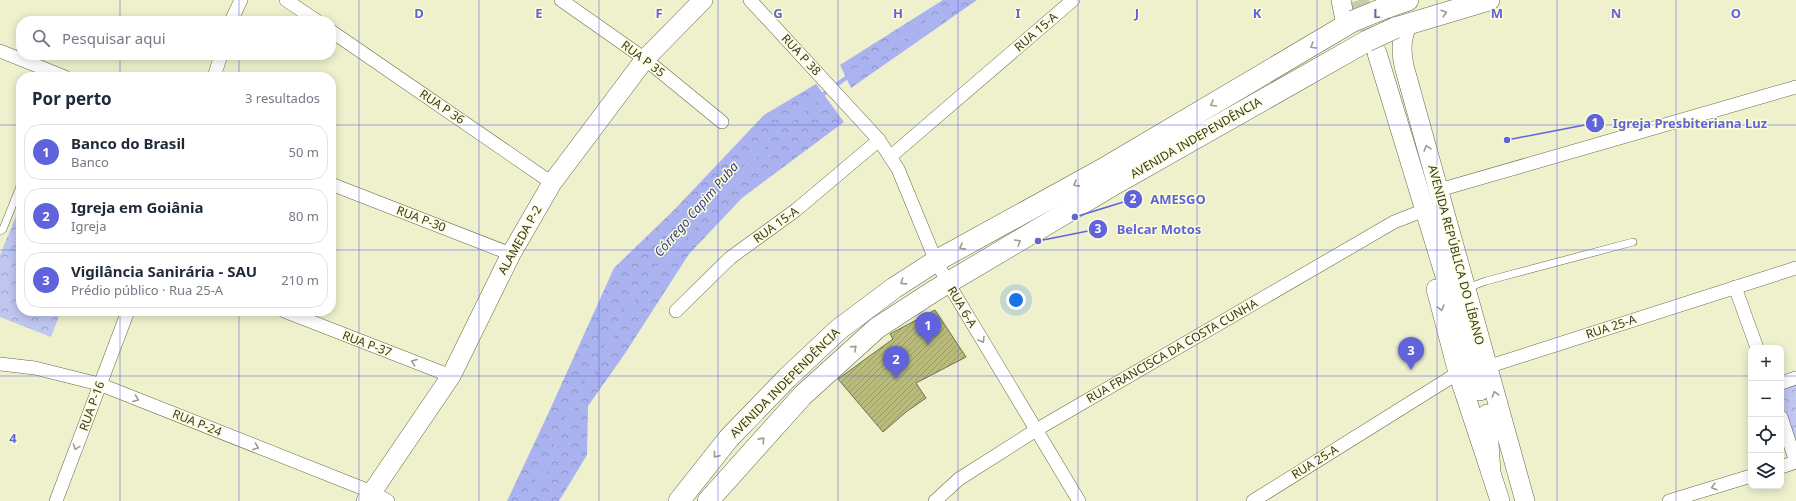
<!DOCTYPE html>
<html lang="pt">
<meta charset="utf-8">
<style>
:root{--surface:#fff;--page:#f2f2f3;--text:#1f2937;--muted:#747a83;--line:#e0e1e3;--accent:#6063dc}
body{margin:0;font-family:"Noto Sans",sans-serif;background:var(--page);color:var(--text)}
.controls{position:absolute;right:12px;bottom:12px;display:grid;overflow:hidden;border-radius:8px;box-shadow:0 2px 10px #0003}
.controls button{width:36px;height:36px;display:grid;place-items:center;padding:0;border:0;border-bottom:1px solid var(--line);background:var(--surface);color:var(--text);font:20px sans-serif}
.you{position:absolute;left:1016px;top:300px;width:14px;height:14px;margin:-10px;border:3px solid #fff;border-radius:50%;background:#1a73e8;box-shadow:0 0 0 6px #1a73e833}
.badge{display:grid;place-items:center;width:26px;height:26px;border-radius:50%;background:var(--accent);color:#fff;font-size:13px;font-weight:700}
.pin{position:absolute;translate:-50% -33px;filter:drop-shadow(0 1px 2px #0008)}
.pin::after{content:'';position:absolute;top:21px;width:14px;height:12px;background:inherit;clip-path:polygon(0 0,100% 0,50% 100%)}
.list{margin:0;padding:0;list-style:none}
h2{display:flex;justify-content:space-between;align-items:center;height:52px;margin:0;padding:0 16px;font-size:17px}
h2 small{font-size:13px;font-weight:400;color:var(--muted)}
.list li{display:grid;grid-template-columns:26px 1fr auto;gap:12px;align-items:center;box-sizing:border-box;height:56px;margin:0 8px 8px;padding:0 8px;border:1px solid var(--line);border-radius:16px}
.list b{display:block;font-size:15px;white-space:nowrap}
.list p{margin:0;font-size:13px;white-space:nowrap;color:var(--muted)}
.list em{font-size:13px;font-style:normal;color:var(--muted)}
.icon{flex:none;width:22px;height:22px;fill:none;stroke:currentColor;stroke-width:2;stroke-linecap:round;stroke-linejoin:round}
.map{position:relative;flex:none;width:1796px;height:501px;overflow:hidden}
.search{position:absolute;background:var(--surface);box-shadow:0 2px 10px #0003;left:16px;top:16px;width:320px;height:44px;display:flex;align-items:center;gap:10px;box-sizing:border-box;padding:0 14px;border-radius:16px;color:var(--muted);font-size:15px}
.panel{position:absolute;background:var(--surface);box-shadow:0 2px 10px #0003;left:16px;top:72px;width:320px;height:244px;border-radius:16px}
.map>svg:first-child{display:block}
.forest{fill:url(#forest-crowns)}
.park{fill:url(#park-crowns)}
.lines{fill:none;stroke-linecap:round;stroke-linejoin:round}
.stream{stroke:#abb4f0;stroke-width:4}
.building{fill:url(#building-hatch);stroke:#707151}
.secondary-tunnel{stroke:#c9ccac;stroke-width:19;stroke-dasharray:19 10;stroke-linecap:butt}
.lane-casing{stroke:#676948;stroke-width:8}
.street-casing{stroke:#676948;stroke-width:14}
.secondary-casing{stroke:#676948;stroke-width:20}
.primary-casing{stroke:#676948;stroke-width:22}
.lane{stroke:#fff;stroke-width:7}
.street{stroke:#fff;stroke-width:13}
.secondary{stroke:#fff;stroke-width:19}
.primary{stroke:#fff;stroke-width:21}
.primary-bridge-casing{stroke:#676948;stroke-width:22;stroke-linecap:butt}
.primary-bridge{stroke:#fff;stroke-width:21}
.oneway{stroke:#9b9c94}
.grid{fill:none;stroke:#6063dc;stroke-width:1;stroke-opacity:0.55}
.labels{text-anchor:middle;stroke-width:3;stroke-linejoin:round;paint-order:stroke}
.street-label{font-size:12px;fill:#37382a;stroke:#fcfed9}
.water-label{font-size:13px;font-style:italic;fill:#3c4086;stroke:#fcfed9}
.grid-label{font-size:13px;text-anchor:middle;font-weight:bold;fill:#6063dc;stroke:#fcfed9;stroke-width:3;stroke-linejoin:round;paint-order:stroke}
.leader{fill:none;stroke:#6063dc;stroke-width:1.5}
.callout-dot{fill:#6063dc;stroke:#fcfed9;stroke-width:1.5}
.mark-label{font-size:12px;text-anchor:middle;font-weight:bold;fill:#fff}
.callout-label{font-size:13px;text-anchor:middle;font-weight:bold;fill:#6063dc;stroke:#fcfed9;stroke-width:3;stroke-linejoin:round;paint-order:stroke}
</style>
<div class="map">
<svg width="1796" height="501" viewBox="0 0 1796 501">
<defs>
<pattern id="forest-crowns" width="20" height="18" patternUnits="userSpaceOnUse"><rect width="20" height="18" fill="#aab3ef"/><path d="M2 6a3 3 0 1 1 6 0M12 15a3 3 0 1 1 6 0" fill="none" stroke="#8b93c2"/></pattern>
<pattern id="park-crowns" width="20" height="18" patternUnits="userSpaceOnUse"><rect width="20" height="18" fill="#bfc6f0"/><path d="M2 6a3 3 0 1 1 6 0M12 15a3 3 0 1 1 6 0" fill="none" stroke="#9ca2c3"/></pattern>
<pattern id="building-hatch" width="6" height="6" patternUnits="userSpaceOnUse"><rect width="6" height="6" fill="#b9bc7c"/><path d="M-1 1l2-2M0 6l6-6M5 7l2-2" fill="none" stroke="#979a66"/></pattern>
</defs>
<rect width="100%" height="100%" fill="#eef1cc"/>
<!-- forest -->
<g class="forest">
<path d="M943,0h34l-126,88 -11,-23z"/>
<path d="M816,84l28,38 -102,76 -53,56 -65,101 -36,51 -1,49 -28,46h-52l41,-87 66,-146 59,-57 91,-96z"/>
</g>
<!-- park -->
<g class="park">
<path d="M21,204v107h40l-10,26 -51,-20v-62z"/>
<path d="M1796,384v65l-15,-49v-12z"/>
</g>
<g class="lines">
<!-- stream -->
<path class="stream" d="M523,501l21,-28 24,-57 68,-123 137,-158 45,-37 70,-50 75,-48"/>
</g>
<!-- building -->
<path class="building" d="M935,310l31,47 -50,26 10,15 -20,14 -23,20 -45,-53 55,-40 -3,-5z"/>
<g class="lines">
<!-- secondary-tunnel -->
<path class="secondary-tunnel" d="M1359,0l18,53"/>
<defs>
<g id="lane">
<path d="M0,231l3,-2 18,-45"/>
<path d="M1467,288l19,-7 147,-39"/>
</g>
<g id="street">
<path d="M286,0l31,21"/>
<path d="M561,0l84,59 77,63"/>
<path d="M750,0l129,140 19,29 38,92 12,22 131,218"/>
<path d="M231,21l10,-21"/>
<path d="M331,31l221,152"/>
<path d="M0,51l65,26"/>
<path d="M214,77l7,-22"/>
<path d="M890,157l183,-157"/>
<path d="M331,184l180,70"/>
<path d="M1439,190l357,-103"/>
<path d="M1735,287l22,61"/>
<path d="M284,311l167,65"/>
<path d="M676,311l54,-53 66,-48 83,-70"/>
<path d="M0,364l35,4 64,16 273,108 16,9"/>
<path d="M1487,367l309,-99"/>
<path d="M1781,383l15,-5"/>
<path d="M1781,417l15,45"/>
<path d="M1781,467l15,-5"/>
<path d="M56,501l72,-190"/>
<path d="M935,501l24,-22 77,-49 358,-208 23,-9"/>
<path d="M1253,501l205,-128"/>
<path d="M1669,501l82,-25"/>
</g>
<g id="secondary">
<path d="M1341,0l5,25"/>
<path d="M1407,25c-6,15 -6,26 -3,41l121,435"/>
<path d="M1377,53l103,338"/>
<path d="M1436,289l22,84 33,100"/>
<path d="M1487,414l4,59 9,28"/>
<path d="M366,501l85,-125 60,-122 41,-71 93,-124 58,-59"/>
</g>
<g id="primary">
<path d="M1385,8l23,-8"/>
<path d="M1395,28l94,-28"/>
<path d="M679,501l50,-63 58,-60 51,-48 56,-42 42,-27 167,-92 250,-148"/>
<path d="M708,501l95,-106 74,-67 57,-37 179,-106 254,-144"/>
</g>
</defs>
<!-- lane casing -->
<use href="#lane" class="lane-casing"/>
<!-- street casing -->
<use href="#street" class="street-casing"/>
<!-- secondary casing -->
<use href="#secondary" class="secondary-casing"/>
<!-- primary casing -->
<use href="#primary" class="primary-casing"/>
<!-- lane -->
<use href="#lane" class="lane"/>
<!-- street -->
<use href="#street" class="street"/>
<!-- secondary -->
<use href="#secondary" class="secondary"/>
<!-- primary -->
<use href="#primary" class="primary"/>
<defs>
<g id="primary-bridge">
<path d="M1353,21l32,-13"/>
<path d="M1367,41l28,-13"/>
</g>
</defs>
<!-- primary-bridge casing -->
<use href="#primary-bridge" class="primary-bridge-casing"/>
<!-- primary-bridge -->
<use href="#primary-bridge" class="primary-bridge"/>
</g>
<!-- one-way arrows -->
<defs><path id="oneway-chevron" d="M-2-3.5L2.5 0L-2 3.5" fill="none" stroke-width="1.6" stroke-linecap="round" stroke-linejoin="round"/></defs>
<g class="oneway">
<use href="#oneway-chevron" transform="translate(1444 13) rotate(-17)"/>
<use href="#oneway-chevron" transform="translate(1313 46) rotate(150)"/>
<use href="#oneway-chevron" transform="translate(1213 104) rotate(150)"/>
<use href="#oneway-chevron" transform="translate(1427 148) rotate(-106)"/>
<use href="#oneway-chevron" transform="translate(1076 184) rotate(151)"/>
<use href="#oneway-chevron" transform="translate(1018 242) rotate(-31)"/>
<use href="#oneway-chevron" transform="translate(962 247) rotate(152)"/>
<use href="#oneway-chevron" transform="translate(903 282) rotate(147)"/>
<use href="#oneway-chevron" transform="translate(1441 308) rotate(75)"/>
<use href="#oneway-chevron" transform="translate(982 340) rotate(59)"/>
<use href="#oneway-chevron" transform="translate(854 348) rotate(-42)"/>
<use href="#oneway-chevron" transform="translate(414 362) rotate(-159)"/>
<use href="#oneway-chevron" transform="translate(1495 394) rotate(-107)"/>
<use href="#oneway-chevron" transform="translate(136 399) rotate(22)"/>
<use href="#oneway-chevron" transform="translate(762 440) rotate(-48)"/>
<use href="#oneway-chevron" transform="translate(76 447) rotate(110)"/>
<use href="#oneway-chevron" transform="translate(256 447) rotate(22)"/>
<use href="#oneway-chevron" transform="translate(716 455) rotate(129)"/>
<use href="#oneway-chevron" transform="translate(1714 487) rotate(163)"/>
</g>
<!-- grid -->
<path class="grid" d="M120,0v21M239,0v21M359,0v501M479,0v501M599,0v501M718,0v501M838,0v501M958,0v501M1078,0v501M1197,0v501M1317,0v501M1437,0v501M1557,0v501M1676,0v501M120,55v22M239,55v22M0,125h21M331,125h1465M0,250h21M331,250h1465M120,311v190M239,311v190M0,376h1751M1781,376h15"/>
<g class="labels">
<!-- street labels -->
<g class="street-label">
<text transform="translate(1036 32) rotate(-41)" y="4">RUA 15-A</text>
<text transform="translate(801 55) rotate(47)" y="4">RUA P 38</text>
<text transform="translate(643 59) rotate(37)" y="4">RUA P 35</text>
<text transform="translate(442 107) rotate(34)" y="4">RUA P 36</text>
<text transform="translate(1196 138) rotate(-30)" y="4">AVENIDA INDEPENDÊNCIA</text>
<text transform="translate(421 219) rotate(21)" y="4">RUA P-30</text>
<text transform="translate(776 225) rotate(-36)" y="4">RUA 15-A</text>
<text transform="translate(520 240) rotate(-61)" y="4">ALAMEDA P-2</text>
<text transform="translate(1456 255) rotate(75)" y="4">AVENIDA REPÚBLICA DO LÍBANO</text>
<text transform="translate(962 307) rotate(59)" y="4">RUA 6-A</text>
<text transform="translate(1611 327) rotate(-18)" y="4">RUA 25-A</text>
<text transform="translate(367 344) rotate(21)" y="4">RUA P-37</text>
<text transform="translate(1172 351) rotate(-30)" y="4">RUA FRANCISCA DA COSTA CUNHA</text>
<text transform="translate(785 383) rotate(-45)" y="4">AVENIDA INDEPENDÊNCIA</text>
<text transform="translate(92 406) rotate(-70)" y="4">RUA P-16</text>
<text transform="translate(197 423) rotate(22)" y="4">RUA P-24</text>
<text transform="translate(1315 462) rotate(-32)" y="4">RUA 25-A</text>
</g>
<!-- water labels -->
<g class="water-label">
<text transform="translate(696 209) rotate(-49)" y="5">Córrego Capim Puba</text>
</g>
</g>
<g class="grid-label">
<text x="419" y="18">D</text>
<text x="539" y="18">E</text>
<text x="659" y="18">F</text>
<text x="778" y="18">G</text>
<text x="898" y="18">H</text>
<text x="1018" y="18">I</text>
<text x="1137" y="18">J</text>
<text x="1257" y="18">K</text>
<text x="1377" y="18">L</text>
<text x="1497" y="18">M</text>
<text x="1616" y="18">N</text>
<text x="1736" y="18">O</text>
<text x="13" y="443">4</text>
</g>
<!-- callouts -->
<path class="leader" d="M1507 140L1595 123M1075 217L1133 199M1038 241L1098 229"/>
<g class="callout-dot">
<circle cx="1507" cy="140" r="4"/>
<circle cx="1075" cy="217" r="4"/>
<circle cx="1038" cy="241" r="4"/>
<circle cx="1595" cy="123" r="10"/>
<circle cx="1133" cy="199" r="10"/>
<circle cx="1098" cy="229" r="10"/>
</g>
<g class="mark-label">
<text x="1595" y="127">1</text>
<text x="1133" y="203">2</text>
<text x="1098" y="233">3</text>
</g>
<g class="callout-label">
<text x="1690" y="128">Igreja Presbiteriana Luz</text>
<text x="1178" y="204">AMESGO</text>
<text x="1159" y="234">Belcar Motos</text>
</g>
</svg>
<div class="controls">
<button>+</button>
<button>−</button>
<button><svg class="icon" aria-label="locate" viewBox="0 0 24 24"><circle cx="12" cy="12" r="6"/><path d="M12 2v4M12 18v4M2 12h4M18 12h4"/></svg></button>
<button><svg class="icon" aria-label="layers" viewBox="0 0 24 24"><path d="M12 4l9 5-9 5-9-5zM3 14l9 5 9-5"/></svg></button>
</div>
<div class="you"></div>
<div class="pin badge" style="left:928px;top:345px">1</div>
<div class="pin badge" style="left:896px;top:379px">2</div>
<div class="pin badge" style="left:1411px;top:370px">3</div>
<div class="search"><svg class="icon" aria-label="search" viewBox="0 0 24 24"><circle cx="10" cy="10" r="6"/><path d="M15 15l6 6"/></svg>Pesquisar aqui</div>
<section class="panel">
<h2>Por perto<small>3 resultados</small></h2>
<ul class="list">
<li><span class="badge">1</span><div><b>Banco do Brasil</b><p>Banco</p></div><em>50 m</em></li>
<li><span class="badge">2</span><div><b>Igreja em Goiânia</b><p>Igreja</p></div><em>80 m</em></li>
<li><span class="badge">3</span><div><b>Vigilância Sanirária - SAU</b><p>Prédio público · Rua 25-A</p></div><em>210 m</em></li>
</ul>
</section>
</div>
